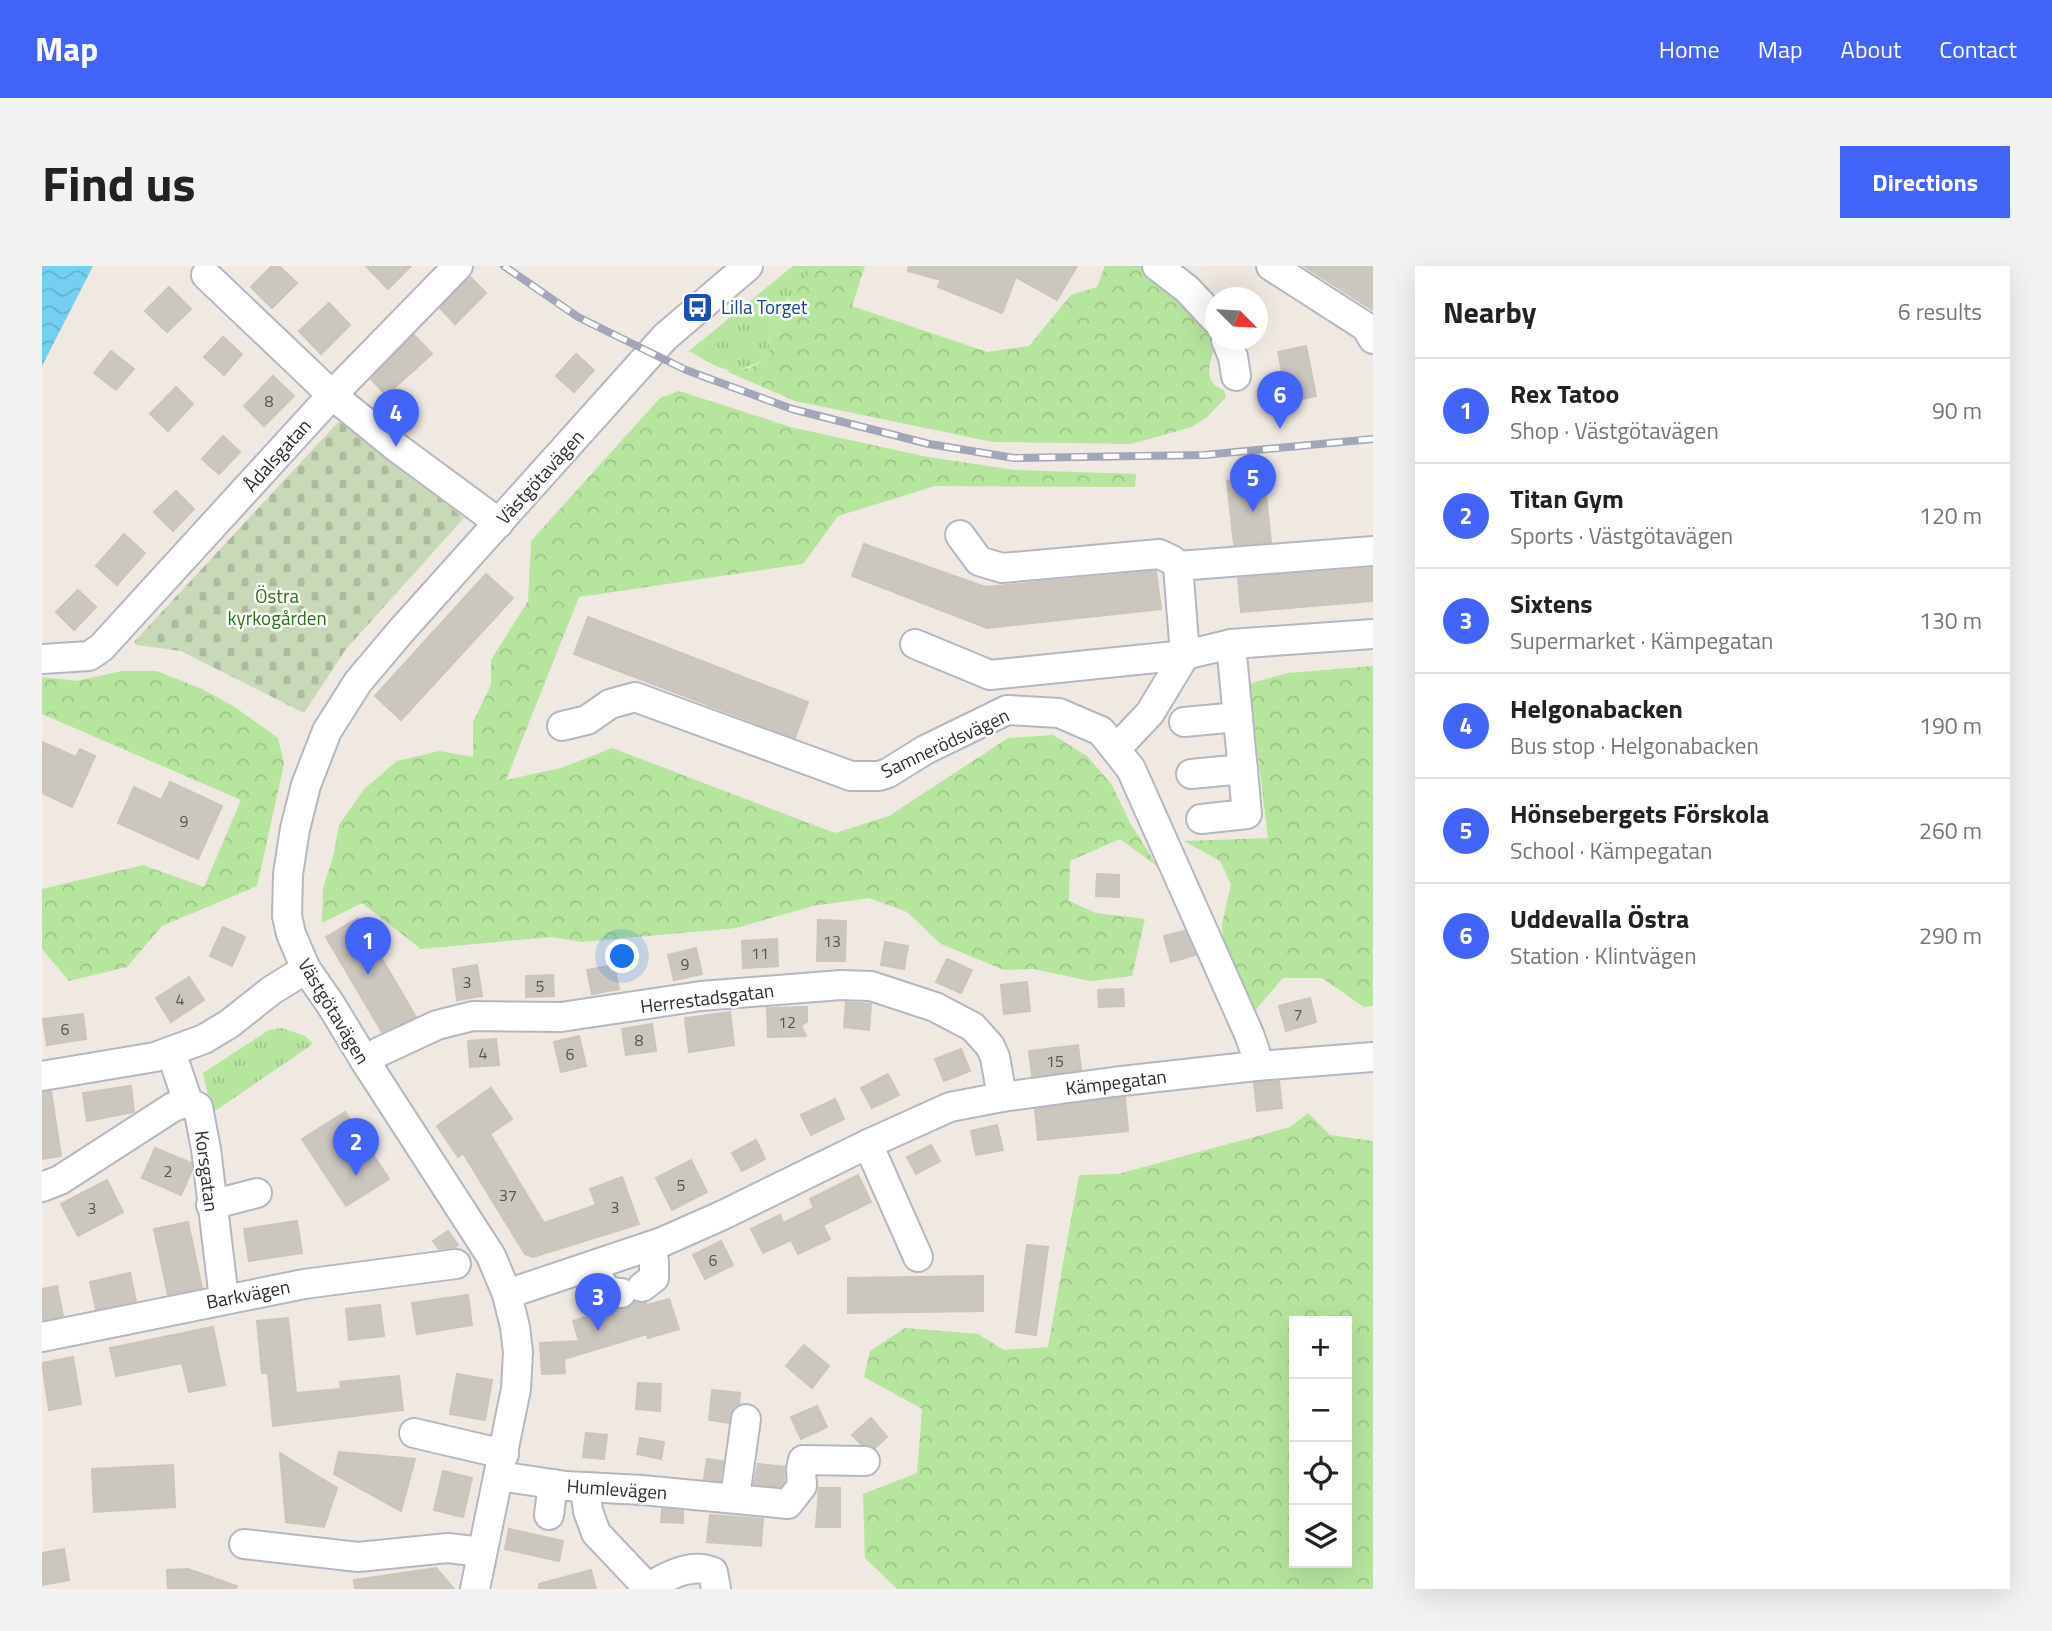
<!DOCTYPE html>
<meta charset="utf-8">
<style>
:root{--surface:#fff;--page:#f2f2f2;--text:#222;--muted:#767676;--line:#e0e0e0;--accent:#4264fb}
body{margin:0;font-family:"Titillium Web",sans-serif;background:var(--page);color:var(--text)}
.controls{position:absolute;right:21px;bottom:21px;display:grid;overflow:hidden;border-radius:0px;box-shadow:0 7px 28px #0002}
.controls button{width:63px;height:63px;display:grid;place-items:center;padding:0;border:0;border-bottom:2px solid var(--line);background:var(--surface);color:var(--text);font:35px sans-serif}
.compass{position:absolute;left:1163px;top:21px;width:63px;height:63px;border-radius:50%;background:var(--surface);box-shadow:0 7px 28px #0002;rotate:114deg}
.you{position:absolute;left:581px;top:691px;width:24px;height:24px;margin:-18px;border:5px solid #fff;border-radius:50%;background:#1a73e8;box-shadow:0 0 0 10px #1a73e833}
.badge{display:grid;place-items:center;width:46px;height:46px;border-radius:50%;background:var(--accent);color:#fff;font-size:23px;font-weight:700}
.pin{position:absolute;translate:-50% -58px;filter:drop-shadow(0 2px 4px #0008)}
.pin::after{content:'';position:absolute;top:37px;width:24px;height:21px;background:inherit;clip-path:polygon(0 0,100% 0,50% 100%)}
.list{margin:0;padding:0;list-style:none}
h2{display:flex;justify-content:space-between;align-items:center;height:91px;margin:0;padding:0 28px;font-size:30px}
h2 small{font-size:23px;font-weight:400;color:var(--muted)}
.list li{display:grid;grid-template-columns:46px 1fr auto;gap:21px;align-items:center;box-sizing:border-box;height:105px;padding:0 28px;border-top:2px solid var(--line)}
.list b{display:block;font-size:26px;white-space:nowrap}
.list p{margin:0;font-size:23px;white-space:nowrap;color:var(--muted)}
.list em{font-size:23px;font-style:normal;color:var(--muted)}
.icon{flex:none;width:38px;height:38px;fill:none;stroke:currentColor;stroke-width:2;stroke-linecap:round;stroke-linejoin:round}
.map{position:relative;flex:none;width:1331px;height:1323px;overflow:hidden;border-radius:0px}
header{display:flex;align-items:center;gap:42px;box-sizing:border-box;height:98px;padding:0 35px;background:var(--accent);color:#fff}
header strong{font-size:33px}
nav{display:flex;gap:38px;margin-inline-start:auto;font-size:24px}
.intro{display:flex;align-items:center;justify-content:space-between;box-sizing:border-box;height:168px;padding:0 42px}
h1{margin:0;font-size:49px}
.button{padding:18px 32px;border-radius:0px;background:var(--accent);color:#fff;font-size:24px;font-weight:700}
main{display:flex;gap:42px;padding:0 42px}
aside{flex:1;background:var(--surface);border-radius:0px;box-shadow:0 7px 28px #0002}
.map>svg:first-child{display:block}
.grass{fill:url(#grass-tufts)}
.forest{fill:url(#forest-crowns);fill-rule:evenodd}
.cemetery{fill:url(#cemetery-stones)}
.water{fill:url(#water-waves)}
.building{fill:#cbc7bf;stroke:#cbc5ba;stroke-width:2}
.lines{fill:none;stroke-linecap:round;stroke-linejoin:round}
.minor-casing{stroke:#b4b7c1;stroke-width:32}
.minor{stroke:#fff;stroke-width:28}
.rail-casing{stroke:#a3a6b8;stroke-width:8}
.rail{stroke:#fff;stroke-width:5;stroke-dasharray:16;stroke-linecap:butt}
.labels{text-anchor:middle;stroke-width:5;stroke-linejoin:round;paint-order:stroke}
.number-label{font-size:16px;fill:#555452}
.transit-label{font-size:19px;fill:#164399;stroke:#fff;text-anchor:start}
.street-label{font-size:19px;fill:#2e2e2e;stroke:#fff}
.park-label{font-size:19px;fill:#2c6e1b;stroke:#fff}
</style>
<header>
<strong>Map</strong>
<nav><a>Home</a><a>Map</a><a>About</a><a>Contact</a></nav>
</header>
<div class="intro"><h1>Find us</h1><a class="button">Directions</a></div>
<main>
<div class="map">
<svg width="1331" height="1323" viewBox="0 0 1331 1323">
<defs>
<pattern id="grass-tufts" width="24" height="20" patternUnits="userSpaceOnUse" patternTransform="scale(1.75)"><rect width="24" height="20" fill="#b6e59e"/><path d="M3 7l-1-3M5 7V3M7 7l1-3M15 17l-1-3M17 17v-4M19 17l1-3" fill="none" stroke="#9dc588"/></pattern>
<pattern id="forest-crowns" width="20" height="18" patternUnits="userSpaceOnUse" patternTransform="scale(1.75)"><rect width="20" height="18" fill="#b6e59e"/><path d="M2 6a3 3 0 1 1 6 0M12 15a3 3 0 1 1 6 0" fill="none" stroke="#9dc588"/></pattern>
<pattern id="cemetery-stones" width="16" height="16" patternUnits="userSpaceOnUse" patternTransform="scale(1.75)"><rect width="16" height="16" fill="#c8d9b8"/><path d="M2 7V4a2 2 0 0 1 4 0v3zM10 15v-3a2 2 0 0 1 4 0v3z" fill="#acbb9e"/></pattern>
<pattern id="water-waves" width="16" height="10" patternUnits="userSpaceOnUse" patternTransform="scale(1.75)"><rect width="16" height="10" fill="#75cff0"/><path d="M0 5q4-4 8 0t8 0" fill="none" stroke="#66b2ce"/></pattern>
</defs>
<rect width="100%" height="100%" fill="#efe9e1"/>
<!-- grass -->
<g class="grass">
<path d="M751,0h26l-32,34 -2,15 -13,10 -4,15 3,15c-40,24 -44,17 -82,-4z"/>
<path d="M240,762l23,8 8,8 -101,69 -9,-40 66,-43z"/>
</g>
<!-- forest -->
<g class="forest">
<path d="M777,0h46l-13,40 135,46 42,-6 42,-51 26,-8 8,-21h41l63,65 8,12c-7,16 -16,40 7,47l2,7 -19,20 -15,10 -61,17 -138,-2 -198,-41 -69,-30 24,-3 21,-13 -3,-15 4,-15 12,-10c4,-22 18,-36 35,-49z"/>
<path d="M637,125l115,37 134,29 87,13 121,4 -1,13 -200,-1 -97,30 -35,48 -224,33 -73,183 55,-12 51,-20 223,85 54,-17 119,-78 45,-3 34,21 25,29 18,38 28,44 -38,-28 -50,22 -1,40 27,12 49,6 -13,57 -41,5 -58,-12 -29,1 -63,-26 -34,-32 -38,-14 -56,8 -77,22 -154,14 -30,-5 -131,12 -59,-46 -40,20 1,-35 10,-31 6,-32 25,-36 33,-28 42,-10 34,6v-35l18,-37v-25l37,-59 3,-60 129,-143z"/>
<path d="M1331,400v340l-9,1 -42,-29h-39l-31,36 -29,-63 -1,-27 9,-40 -11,-23 -36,-20 84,-3 -19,-154 39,-11z"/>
<path d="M80,405h35l45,18 33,18 43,31 6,26 -27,122 -95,40 -35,41 -58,14 -27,-32v-60l101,-24 61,22 37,-87 -199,-86v-37l34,4z"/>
<path d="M1266,847l22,22 43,6v448h-476l-32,-31 -2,-64 54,-21 5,-64 -58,-32 6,-26 35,-23 73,6 26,16 44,-3 31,-172 39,-1 172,-47zM1252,1055h53v242h-53z"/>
</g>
<!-- cemetery -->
<path class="cemetery" d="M298,154l124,98 -118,131 -42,64 -123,-62 -45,-6 -2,-3z"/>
<!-- water -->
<path class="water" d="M0,0h51l-51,100z"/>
<!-- building -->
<g class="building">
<path d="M230,0h7l18,17 -25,25 -21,-21z"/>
<path d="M324,0h45l-23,23z"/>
<path d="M867,0h168l-20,34 -41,-23 -14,36 -64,-26 3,-7 -33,-9z"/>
<path d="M1262,0h69v44z"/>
<path d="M428,11l16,16 -31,31 -15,-16z"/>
<path d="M127,21l22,22 -24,23 -22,-21z"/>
<path d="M287,37l21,22 -29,29 -22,-23z"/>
<path d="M372,69l18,19 -46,41 -15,-16z"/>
<path d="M181,71l19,17 -18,21 -20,-18z"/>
<path d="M1264,80l10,50 -28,6 -10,-50z"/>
<path d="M69,85l23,18 -18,21 -22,-17z"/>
<path d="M534,88l18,16 -20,22 -18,-16z"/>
<path d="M231,110l21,20 -30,30 -20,-20z"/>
<path d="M134,121l17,17 -25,27 -18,-17z"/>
<path d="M181,170l17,16 -21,22 -17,-15z"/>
<path d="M1222,211l7,65 -37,3 -7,-64z"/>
<path d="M134,225l18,18 -21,22 -19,-19z"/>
<path d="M82,268l21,19 -28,32 -21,-19z"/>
<path d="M822,278l121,43 171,-16 5,38 -174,19 -135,-52z"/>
<path d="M1331,302v33l-132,11 -3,-34z"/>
<path d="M444,308l27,24 -112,122 -26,-24z"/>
<path d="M36,324l18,17 -22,23 -18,-18z"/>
<path d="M546,351l220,85 -13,36 -221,-84z"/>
<path d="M0,476l34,15 4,-8 15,7 -23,51 -30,-14z"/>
<path d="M128,516l52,24 -24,53 -80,-36 16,-36 27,13z"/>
<path d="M1055,608l22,1v22l-23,-1z"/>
<path d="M316,652l58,99 -34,15 -56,-95z"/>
<path d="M776,654l28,1 -1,40h-28z"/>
<path d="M181,661l22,10 -13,29 -22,-10z"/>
<path d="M1143,665l10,24 -24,7 -7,-26z"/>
<path d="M735,673l1,27 -35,2 -1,-27z"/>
<path d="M843,676l23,4 -4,23 -23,-4z"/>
<path d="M654,682l6,26 -28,6 -6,-25z"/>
<path d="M905,693l25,11 -11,23 -25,-11z"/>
<path d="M435,699l5,31 -25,4 -4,-31z"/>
<path d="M572,699l5,24 -27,5 -5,-24z"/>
<path d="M511,709l1,21 -28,1v-21z"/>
<path d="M147,711l15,23 -33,22 -15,-24z"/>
<path d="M985,716l3,29 -26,3 -3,-29z"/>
<path d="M1081,723l1,17 -25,1 -1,-17z"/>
<path d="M1268,732l6,24 -30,9 -7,-25z"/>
<path d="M804,736l25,2 -2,26 -25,-3z"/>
<path d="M765,741v15l-6,3 5,11 -38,1 -1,-29z"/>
<path d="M688,746l4,33 -45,7 -4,-34z"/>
<path d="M41,748l3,25 -39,6 -4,-26z"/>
<path d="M610,758l4,27 -30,4 -4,-26z"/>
<path d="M537,770l7,30 -25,6 -7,-30z"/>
<path d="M454,773l3,26 -29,2 -2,-26z"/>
<path d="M1036,779l3,25 -49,6 -3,-25z"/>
<path d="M919,783l9,22 -26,10 -9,-22z"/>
<path d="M846,808l11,21 -27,13 -11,-20z"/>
<path d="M1237,815l3,27 -25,3 -3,-28z"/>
<path d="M89,820l3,26 -47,9 -4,-28z"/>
<path d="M449,822l21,31 -22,15 54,89 52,-18 -6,-16 32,-12 17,47 -106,33 -8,-3 -62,-101 -5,4 -21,-31z"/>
<path d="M9,825l10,65 -19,3v-67z"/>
<path d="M1083,831l3,34 -90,9 -3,-31z"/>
<path d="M793,833l9,20 -33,16 -10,-20z"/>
<path d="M303,846l44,67 -43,27 -44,-67z"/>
<path d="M955,859l6,25 -27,5 -5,-24z"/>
<path d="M714,874l9,19 -23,12 -10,-18z"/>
<path d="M889,879l9,16 -24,13 -9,-17z"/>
<path d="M113,882l36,15 1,7 -11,25 -39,-17z"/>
<path d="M649,894l16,32 -35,18 -16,-32z"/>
<path d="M816,909l13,27 -48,23 7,14 -32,15 -7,-14 -28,13 -12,-24 29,-14 3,8 31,-15 -4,-9z"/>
<path d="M65,914l16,32 -45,24 -17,-32z"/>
<path d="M255,955l5,32 -53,8 -5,-32z"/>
<path d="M146,956l14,66 -34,7 -14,-66z"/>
<path d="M406,965l10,14 -4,3 -15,1 -6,-8z"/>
<path d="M679,975l12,24 -28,14 -12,-24z"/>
<path d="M985,979l21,2 -12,88 -20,-3z"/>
<path d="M88,1007l6,28 -40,8 -6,-27z"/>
<path d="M941,1010v35l-135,2v-35z"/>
<path d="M15,1020l6,30 -21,4v-31z"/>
<path d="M426,1029l4,30 -55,9 -5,-31z"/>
<path d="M627,1033l10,30 -31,9 -1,-4 -83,25 1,14 -23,1 -2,-31 39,-2 -6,-20 40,-12 14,-1 8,-6 11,1 1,2z"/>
<path d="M338,1039l4,31 -35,4 -3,-31z"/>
<path d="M246,1052l8,75 45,-4 -1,-7 59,-6 4,34 -130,16 -5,-53h-6l-5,-52z"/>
<path d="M171,1061l12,58 -36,7 -7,-29 -66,13 -6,-28z"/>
<path d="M762,1079l25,21 -17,22 -26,-22z"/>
<path d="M31,1091l8,47 -32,6 -7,-47z"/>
<path d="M415,1108l35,6 -7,40 -35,-6z"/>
<path d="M596,1117l23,1 -1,27 -24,-2z"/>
<path d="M670,1124l28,3 -1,11 -6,5 -4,14 -20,-3z"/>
<path d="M775,1140l10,21 -26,12 -10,-22z"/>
<path d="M829,1152l16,19 -12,11 -14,-4 -9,-9z"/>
<path d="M544,1167l21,2 -3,24 -21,-2z"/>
<path d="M598,1172l24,4 -3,17 -24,-5z"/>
<path d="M297,1186l76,7 -14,52 -67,-37z"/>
<path d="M238,1187l57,35 -13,39 -38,-5z"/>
<path d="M665,1193l16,2 -3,20 -16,-2z"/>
<path d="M716,1198l27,3 -1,16 -4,4 -26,-3z"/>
<path d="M131,1199l2,42 -81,5 -2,-43z"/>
<path d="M401,1205l29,7 -9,39 -29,-7z"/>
<path d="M777,1222h21v39h-24z"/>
<path d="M620,1243l21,2v12l-22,-1z"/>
<path d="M668,1249l53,4 -2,27 -54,-4z"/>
<path d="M467,1263l54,12 -4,20 -54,-12z"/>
<path d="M22,1283l5,31 -27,5v-32z"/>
<path d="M394,1302l18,21h-99l-1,-9z"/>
<path d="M146,1303l49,17 -1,3h-68l-1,-19z"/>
<path d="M549,1304l5,19h-57v-5z"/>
</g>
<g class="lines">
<defs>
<g id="minor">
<path d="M1115,0l30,23 29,31"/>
<path d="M1229,0l95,61 7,12"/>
<path d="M164,9l126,120 64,52 103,76"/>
<path d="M1184,74l7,17 3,19"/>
<path d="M918,269l19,26 23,7 157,-14 13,6 6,6"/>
<path d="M873,378l75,31 195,-20 -7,-89 195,-15"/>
<path d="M0,393l47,-3 12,-8 231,-253 126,-129"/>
<path d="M1142,456l54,-5"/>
<path d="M520,460l25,-6 23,-16 25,-7 216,79h28l9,-3 37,-23 82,-40 52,3 42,18 30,38 118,265 6,17 1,15"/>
<path d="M1074,483l34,-36 35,-58 46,-11 142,-10"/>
<path d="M1149,508l52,-5"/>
<path d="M1159,553l46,-5 -16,-170"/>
<path d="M129,786l17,50 10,5 8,42 18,150"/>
<path d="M323,795l14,-9 58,-27 36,-9 88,1 140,-21 140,-11 30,1 64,21 38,20 17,19 5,11 7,40"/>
<path d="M0,810l113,-19 49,-18 25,-15 43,-34 34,-21"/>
<path d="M826,878l50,113"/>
<path d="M0,921l18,-7 113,-73 15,-5"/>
<path d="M169,939l46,-12"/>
<path d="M553,1000c5,15 8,27 26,27"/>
<path d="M600,1021l12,-9v-17l-5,-14"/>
<path d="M465,1028l155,-52 61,-27 145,-71 82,-37 52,-10 111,-15 143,-16 117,-9"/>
<path d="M0,1071l262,-53 152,-20"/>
<path d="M372,1167l90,21"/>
<path d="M457,1210l67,10 76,4 146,14 14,-18 -1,-17 2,-9 62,1"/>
<path d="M543,1221l3,24 8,22 53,56"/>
<path d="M693,1231l11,-78"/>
<path d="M507,1249l4,-31"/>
<path d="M202,1278l114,13 90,-9 34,4"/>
<path d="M606,1322c18,-12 44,-26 65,-16l3,17"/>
<path d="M433,1323l41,-200 2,-37 -3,-25 -8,-33 -16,-38 -126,-195 -34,-56 -25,-36 -15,-35 -4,-18 1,-42 7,-45 11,-44 21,-54 31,-49 43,-51 264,-294 83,-71"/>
</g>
</defs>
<!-- minor casing -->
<use href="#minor" class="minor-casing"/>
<!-- minor -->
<use href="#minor" class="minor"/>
<defs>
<path id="rail" d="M462,0l74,51 108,53 106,39 137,35 85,14 190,-3 169,-16"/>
</defs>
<!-- rail casing -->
<use href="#rail" class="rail-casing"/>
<!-- rail -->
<use href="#rail" class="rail"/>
</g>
<!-- icons -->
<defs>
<symbol id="bus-square" viewBox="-11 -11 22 22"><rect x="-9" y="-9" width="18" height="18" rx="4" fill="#1a4fb4" stroke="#fff"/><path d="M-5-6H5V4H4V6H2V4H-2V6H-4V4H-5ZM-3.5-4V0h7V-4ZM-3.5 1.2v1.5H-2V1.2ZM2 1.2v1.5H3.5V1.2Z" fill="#fff"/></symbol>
</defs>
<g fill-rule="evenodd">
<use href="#bus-square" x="638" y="24" width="35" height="35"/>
</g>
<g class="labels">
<!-- number labels -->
<g class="number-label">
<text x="227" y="141">8</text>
<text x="142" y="561">9</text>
<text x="790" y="681">13</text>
<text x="718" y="693">11</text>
<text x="643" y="704">9</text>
<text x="425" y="722">3</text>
<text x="498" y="726">5</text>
<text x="138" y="739">4</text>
<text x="1256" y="754">7</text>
<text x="745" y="762">12</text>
<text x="23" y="769">6</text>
<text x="597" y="780">8</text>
<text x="441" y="793">4</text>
<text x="528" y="794">6</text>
<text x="1013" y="801">15</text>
<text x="126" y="911">2</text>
<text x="639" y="925">5</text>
<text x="466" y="935">37</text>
<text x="573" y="947">3</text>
<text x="50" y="948">3</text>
<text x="671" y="1000">6</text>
</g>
<!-- transit labels -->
<g class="transit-label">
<text x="679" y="48">Lilla Torget</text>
</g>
<!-- street labels -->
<g class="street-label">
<text transform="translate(235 189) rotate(-48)" y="7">Ådalsgatan</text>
<text transform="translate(498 211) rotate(-48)" y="7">Västgötavägen</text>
<text transform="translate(903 477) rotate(-25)" y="7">Samnerödsvägen</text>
<text transform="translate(665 732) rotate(-7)" y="7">Herrestadsgatan</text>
<text transform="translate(292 745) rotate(59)" y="7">Västgötavägen</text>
<text transform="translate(1074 816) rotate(-7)" y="7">Kämpegatan</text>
<text transform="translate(165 905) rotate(83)" y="7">Korsgatan</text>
<text transform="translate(206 1028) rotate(-11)" y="7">Barkvägen</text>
<text transform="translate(575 1223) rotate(4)" y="7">Humlevägen</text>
</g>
<!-- park labels -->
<g class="park-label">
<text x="235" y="337">Östra<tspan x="235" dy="22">kyrkogården</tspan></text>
</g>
</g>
</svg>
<div class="controls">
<button>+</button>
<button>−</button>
<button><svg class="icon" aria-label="locate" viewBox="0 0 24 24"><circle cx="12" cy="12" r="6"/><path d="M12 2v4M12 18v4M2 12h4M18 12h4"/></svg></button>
<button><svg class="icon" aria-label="layers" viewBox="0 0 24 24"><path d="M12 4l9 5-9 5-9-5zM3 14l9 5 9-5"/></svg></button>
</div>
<svg class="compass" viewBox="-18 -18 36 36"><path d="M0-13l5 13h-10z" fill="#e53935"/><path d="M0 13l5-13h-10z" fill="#767676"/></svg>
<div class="you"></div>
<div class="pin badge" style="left:326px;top:709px">1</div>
<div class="pin badge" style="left:314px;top:910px">2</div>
<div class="pin badge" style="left:556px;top:1065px">3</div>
<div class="pin badge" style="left:354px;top:181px">4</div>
<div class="pin badge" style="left:1211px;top:246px">5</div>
<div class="pin badge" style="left:1238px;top:163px">6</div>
</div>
<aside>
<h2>Nearby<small>6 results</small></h2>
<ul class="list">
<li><span class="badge">1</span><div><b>Rex Tatoo</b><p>Shop · Västgötavägen</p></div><em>90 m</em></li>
<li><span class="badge">2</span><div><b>Titan Gym</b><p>Sports · Västgötavägen</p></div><em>120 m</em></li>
<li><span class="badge">3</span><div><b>Sixtens</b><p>Supermarket · Kämpegatan</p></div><em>130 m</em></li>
<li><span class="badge">4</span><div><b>Helgonabacken</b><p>Bus stop · Helgonabacken</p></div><em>190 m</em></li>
<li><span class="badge">5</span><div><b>Hönsebergets Förskola</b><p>School · Kämpegatan</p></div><em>260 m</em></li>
<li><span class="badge">6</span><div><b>Uddevalla Östra</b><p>Station · Klintvägen</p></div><em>290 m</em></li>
</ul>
</aside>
</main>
